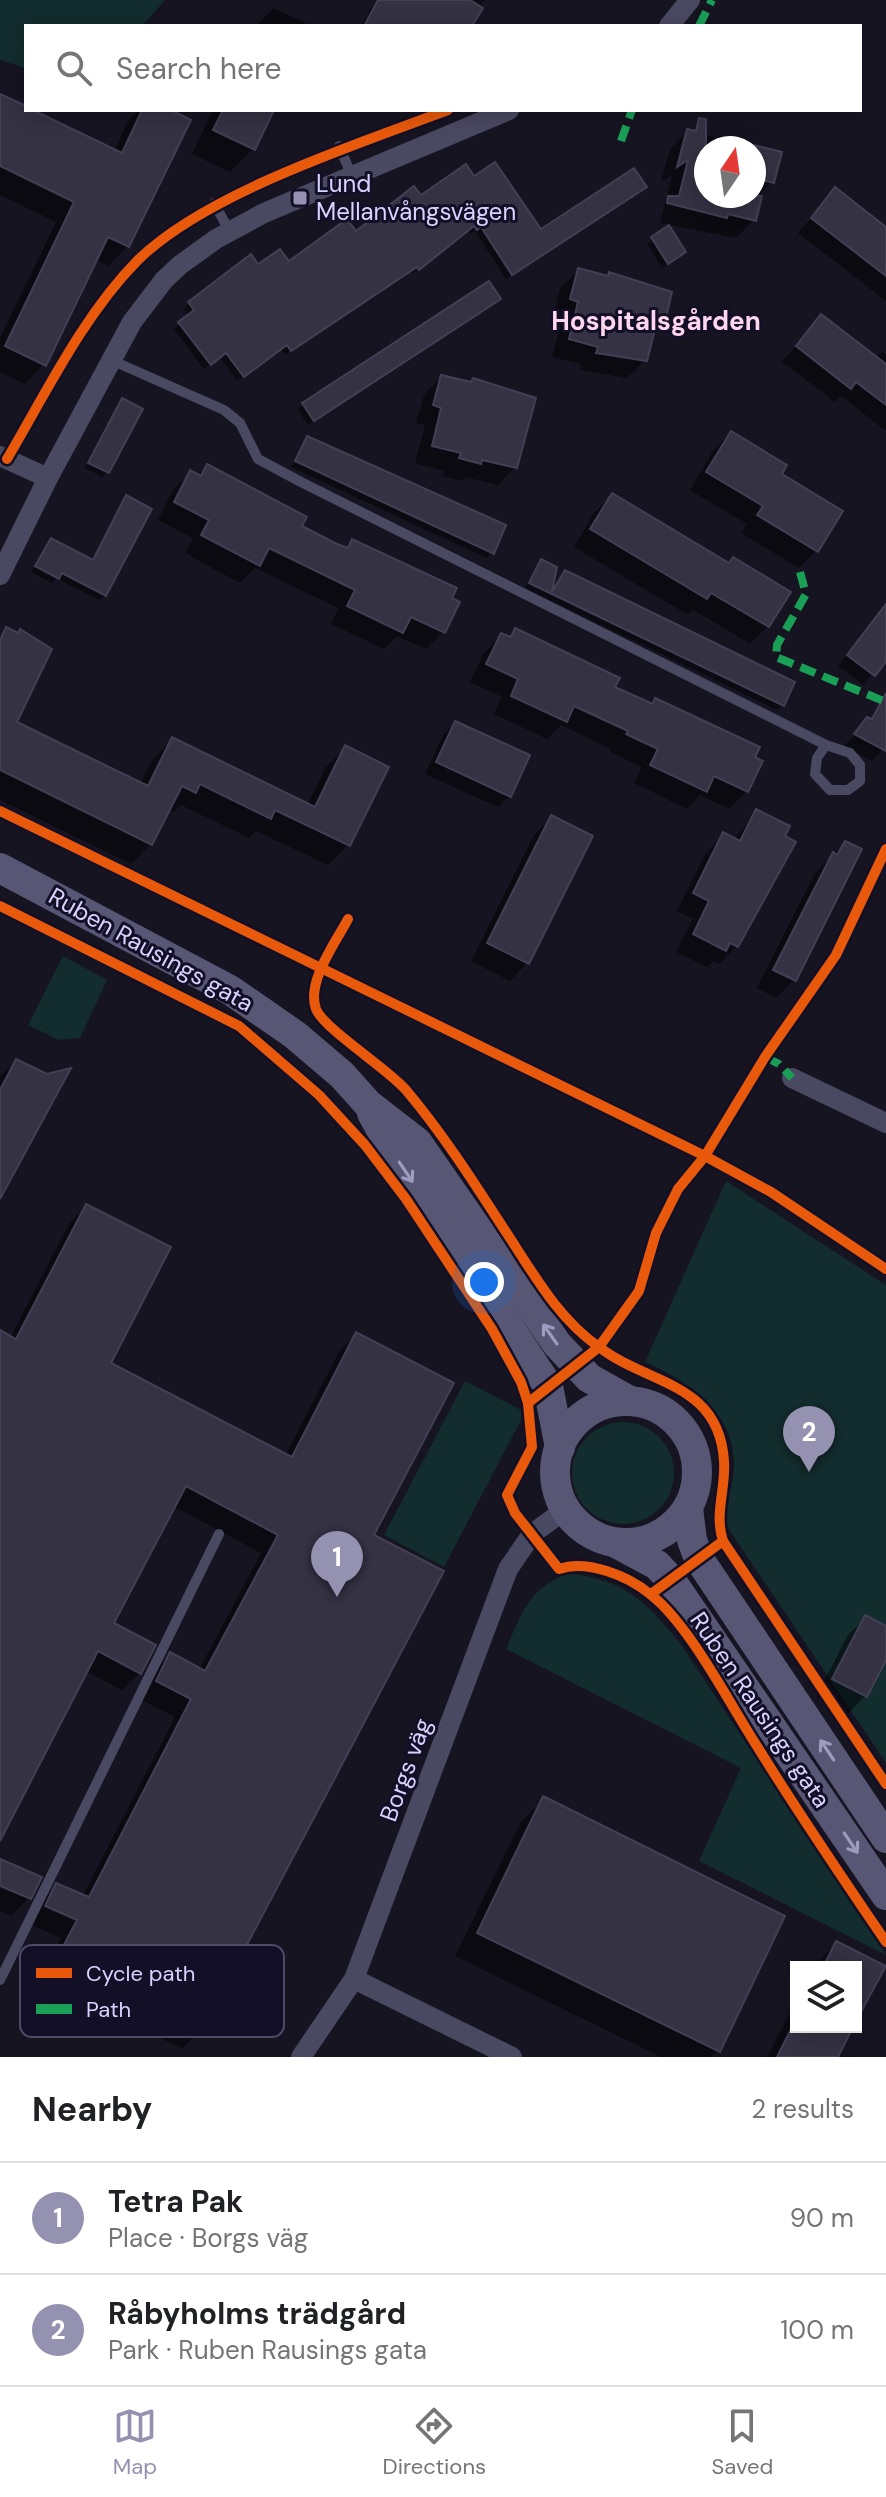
<!DOCTYPE html>
<meta charset="utf-8">
<style>
:root{--surface:#fff;--page:#f2f2f2;--text:#202124;--muted:#757577;--line:#e0e0e0;--accent:#9591b1}
body{margin:0;font-family:"DM Sans",sans-serif;background:var(--page);color:var(--text)}
.controls{position:absolute;right:24px;bottom:24px;display:grid;overflow:hidden;border-radius:0px;box-shadow:0 4px 20px #0003}
.controls button{width:72px;height:72px;display:grid;place-items:center;padding:0;border:0;border-bottom:2px solid var(--line);background:var(--surface);color:var(--text);font:40px sans-serif}
.compass{position:absolute;left:694px;top:136px;width:72px;height:72px;border-radius:50%;background:var(--surface);box-shadow:0 4px 20px #0003;rotate:13deg}
.you{position:absolute;left:484px;top:1282px;width:28px;height:28px;margin:-20px;border:6px solid #fff;border-radius:50%;background:#1a73e8;box-shadow:0 0 0 12px #1a73e833}
.badge{display:grid;place-items:center;width:52px;height:52px;border-radius:50%;background:var(--accent);color:#fff;font-size:26px;font-weight:700}
.pin{position:absolute;translate:-50% -66px;filter:drop-shadow(0 2px 4px #0008)}
.pin::after{content:'';position:absolute;top:42px;width:28px;height:24px;background:inherit;clip-path:polygon(0 0,100% 0,50% 100%)}
.list{margin:0;padding:0;list-style:none}
h2{display:flex;justify-content:space-between;align-items:center;height:104px;margin:0;padding:0 32px;font-size:34px}
h2 small{font-size:26px;font-weight:400;color:var(--muted)}
.list li{display:grid;grid-template-columns:52px 1fr auto;gap:24px;align-items:center;box-sizing:border-box;height:112px;padding:0 32px;border-top:2px solid var(--line)}
.list b{display:block;font-size:30px;white-space:nowrap}
.list p{margin:0;font-size:26px;white-space:nowrap;color:var(--muted)}
.list em{font-size:26px;font-style:normal;color:var(--muted)}
.icon{flex:none;width:44px;height:44px;fill:none;stroke:currentColor;stroke-width:2;stroke-linecap:round;stroke-linejoin:round}
.map{position:relative;flex:none;width:886px;height:2057px;overflow:hidden}
.search{position:absolute;background:var(--surface);box-shadow:0 4px 20px #0003;left:24px;right:24px;top:24px;height:88px;display:flex;align-items:center;gap:20px;box-sizing:border-box;padding:0 28px;border-radius:0px;color:var(--muted);font-size:30px}
.sheet{height:328px;background:var(--surface)}
nav{display:flex;justify-content:space-around;align-items:center;box-sizing:border-box;height:112px;border-top:2px solid var(--line);background:var(--surface);font-size:22px;color:var(--muted)}
nav a{display:grid;justify-items:center;gap:4px}
nav .on{color:var(--accent)}
.map>svg:first-child{display:block}
.green{fill:#132c2d}
.shadow{fill:#0007;fill-rule:evenodd}
.building{fill:#343243;stroke:#433f54;stroke-width:2}
.lines{fill:none;stroke-linecap:round;stroke-linejoin:round}
.lane{stroke:#4a4962;stroke-width:10}
.street{stroke:#4a4962;stroke-width:20}
.secondary{stroke:#575674;stroke-width:30}
.quiet{stroke:#1a9f57;stroke-width:8;stroke-dasharray:16 8;stroke-linecap:butt}
.cycleway-casing{stroke:#130f26;stroke-width:15}
.cycleway{stroke:#e8590c;stroke-width:10}
.oneway{stroke:#9e9bc0}
.poi-dot{fill:#9591b1;stroke:#130f26;stroke-width:3}
.labels{text-anchor:middle;stroke-width:6;stroke-linejoin:round;paint-order:stroke}
.poi-label{font-size:24px;fill:#d9d4ff;stroke:#130f26;text-anchor:start}
.street-label{font-size:24px;fill:#d9d4ff;stroke:#130f26}
.neighbourhood-label{font-size:26px;font-weight:bold;fill:#ffd6f0;stroke:#130f26}
.key{fill:#130f26;stroke:#4e4a67;stroke-width:2}
.key-label{font-size:22px;fill:#d9d4ff}
</style>
<div class="map">
<svg width="886" height="2057" viewBox="0 0 886 2057">
<rect width="100%" height="100%" fill="#161421"/>
<!-- green -->
<g class="green">
<path d="M0,0h165l-23,26h-116l-1,42 -25,-8z"/>
<path d="M63,956l44,24 -27,58 -21,2 -31,-15z"/>
<path d="M726,1181l160,104v478l-160,-238c-1,-21 8,-40 8,-61 0,-54 -47,-83 -89,-102z"/>
<path d="M465,1381l56,29v10l-77,147 -60,-32z"/>
<circle cx="623" cy="1473" r="51"/>
<path d="M569,1573c58,8 78,29 113,73l204,309 -187,-94 42,-93 -235,-119c17,-38 22,-60 63,-76z"/>
</g>
<!-- shadow -->
<g class="shadow">
<path d="M376,0h108l-15,26h-108z"/>
<path d="M274,8l37,18h-55z"/>
<path d="M0,96l114,55 14,-30 11,-11h27l-38,136 -20,20 -13,-7 -51,105 -19,20 -25,-12v-34l56,-116 -56,-27z"/>
<path d="M213,110h59l-19,39 -23,23 -38,-18z"/>
<path d="M688,131l28,7 3,-3 60,18 -7,29 -11,11 -7,27 -18,18 -76,-15 12,-48 -11,7 9,-33zM706,148h48v48h-48z"/>
<path d="M474,178l66,54 105,-45 -139,92 -31,-48 -4,3 -3,-4 -55,43 -2,-2 -126,84 -5,-7 -43,33 -17,-24 -16,12 -30,-40 15,-13 -5,-7 5,-6 69,-36 30,-3 68,-30 65,-36z"/>
<path d="M835,190l51,39v72l-88,-68z"/>
<path d="M668,228l16,24 -22,16 -15,-24z"/>
<path d="M578,271l28,7 4,-4 53,47 -11,12 -7,27 -18,18 -47,-8 1,-6 -29,-7 10,-38 -9,-2 7,-29z"/>
<path d="M499,299l-191,126 -10,-15 5,-5z"/>
<path d="M821,317l54,41 7,-6 4,3v76l-45,-35 -6,6 -53,-40z"/>
<path d="M441,377l74,90 -17,18 -33,-8 -4,4 -18,-5 1,-5 -29,-8 10,-38 -9,-2 8,-28z"/>
<path d="M122,401l-15,71 -5,5 -17,-9z"/>
<path d="M731,433l48,42 37,76 -17,17 -58,-35 6,-9 -57,-34 23,-39z"/>
<path d="M307,438l185,115 -6,5 -195,-91z"/>
<path d="M207,467l92,59 46,23 7,-8 91,91 -17,17 -29,-13 -13,13 -53,-25 7,-16 -83,-40 -15,15 -55,-30 8,-15 -35,-18 15,-30 18,-17 6,3z"/>
<path d="M612,495l156,131 -18,18 -56,-34 -6,5 -114,-68 20,-34z"/>
<path d="M127,498l-22,97 -6,5 -43,-22 -4,5 -21,-11 20,-32 40,21z"/>
<path d="M541,561l14,7 -6,27 16,-22 217,132 -5,5 -252,-122z"/>
<path d="M886,616v41l-23,28 -25,-19 29,-38 11,-11z"/>
<path d="M6,630l8,93 126,62 12,-25 20,-20 135,66 18,-38 20,-20 3,97 -20,20 -72,-34 -7,7 -68,-33 -7,7 -6,-3 -17,35 -20,20 -131,-64v-164z"/>
<path d="M516,631l97,57 38,17 5,-4 91,90 -18,18 -29,-14 -13,14 -53,-26 8,-16 -32,-15 1,-3 -50,-24 -14,14 -53,-25 8,-17 -32,-15 14,-29 18,-18 6,3z"/>
<path d="M878,711l8,6v29l-14,15 -28,-15z"/>
<path d="M455,723l55,73 -12,11 -73,-33 18,-39z"/>
<path d="M757,812l-20,134 -18,18 -5,-3 -7,6 -31,-15 17,-33 -16,-8 29,-58 18,-18 10,5z"/>
<path d="M552,817l-25,146 -17,18 -39,-20 63,-126z"/>
<path d="M845,843l14,7 -65,130 -18,18 -19,-10 58,-115z"/>
<path d="M16,1061l-16,134v-118z"/>
<path d="M86,1206l22,158 177,92 54,-104 17,-18 15,201 -171,496 -18,18 -141,-73 20,-38 -32,-14 10,-21 18,-17 25,11 93,-180 -36,-18 14,-27 17,-17 29,15 62,-117 -88,-47 -62,118 29,49 -18,17 -37,-19 -85,165v-504l10,6 59,-114z"/>
<path d="M865,1618l21,10v28l-21,40 -17,18 -32,-17 32,-62z"/>
<path d="M544,1799l174,251 -7,7h-50l-206,-101 66,-134z"/>
<path d="M0,1861l29,37 -18,18 -11,-5z"/>
<path d="M837,1943l45,23 -26,51v-50h-43z"/>
<path d="M796,2001v26h55l-15,30h-69z"/>
</g>
<!-- building -->
<g class="building">
<path d="M378,0h92l13,8 -11,18h-108z"/>
<path d="M0,94l26,12v4h7l89,43 20,-43h29l20,10 -62,127 -21,-10 -62,129 -41,-20 69,-144 -74,-36z"/>
<path d="M223,110h51l-19,40 -42,-20z"/>
<path d="M699,118l7,1v77h56l-6,25 -28,-7 -1,4 -60,-15 1,-7h11l9,-36 -11,7 10,-38 9,2z"/>
<path d="M754,145l28,7 -8,31 -20,-5z"/>
<path d="M495,162l46,67 93,-61 13,19 -135,88 -31,-48 -4,3 -3,-4 -55,44 -2,-3 -126,84 -4,-6 -43,32 -18,-24 -15,12 -33,-43 16,-12 -6,-8 63,-48 7,10 22,-15 9,12 58,-42 9,12 58,-45 7,9 45,-31 8,12z"/>
<path d="M835,187l51,40v49l-75,-58z"/>
<path d="M669,225l17,27 -18,12 -17,-27z"/>
<path d="M578,268l30,8 1,-4 63,20 -7,30 -8,-1 -10,40 -51,-8 2,-6 -29,-8 9,-37 -8,-3z"/>
<path d="M489,281l12,18 -187,122 -12,-18z"/>
<path d="M821,314l65,50v41l-30,-23 -5,7 -55,-43z"/>
<path d="M441,375l30,7 2,-4 63,20 -19,70 -35,-8 -1,4 -22,-6 2,-5 -29,-7 9,-38 -8,-3z"/>
<path d="M122,398l21,11 -34,64 -21,-10z"/>
<path d="M731,431l56,34 -5,9 61,37 -25,41 -61,-37 6,-9 -57,-34z"/>
<path d="M307,436l199,89 -12,29 -199,-93z"/>
<path d="M207,464l100,53 -5,9 35,18 11,4 4,-9 105,49 -5,10 8,4 -15,31 -34,-16 -8,16 -56,-27 8,-16 -86,-42 -9,18 -59,-31 8,-15 -35,-18 16,-32 11,6z"/>
<path d="M612,493l117,70 4,-6 58,35 -22,35 -58,-34 -4,6 -117,-70z"/>
<path d="M126,495l26,14 -46,87 -44,-23 -3,6 -24,-13 16,-28 42,22z"/>
<path d="M541,559l16,8 -5,25 13,-22 230,112 -11,24 -255,-123z"/>
<path d="M886,604v58l-11,14 -28,-21z"/>
<path d="M6,627l12,6 2,-4 32,20 -35,73 131,64 24,-49 143,70 30,-62 44,22 -39,79 -75,-36 -4,9 -71,-35 -4,9 -14,-7 -30,59 -152,-75v-130z"/>
<path d="M515,628l105,50 -5,9 38,17 2,-6 105,49 -5,10 8,4 -15,31 -34,-16 -7,16 -57,-27 8,-16 -32,-15 2,-3 -54,-25 -7,16 -56,-26 7,-17 -32,-15 15,-31 10,4z"/>
<path d="M886,693v58l-32,-17 13,-17 5,2z"/>
<path d="M455,721l75,34 -19,42 -75,-35z"/>
<path d="M756,809l34,17 -5,10 11,6 -58,105 -8,-4 -4,8 -33,-17 16,-33 -16,-8 30,-61 17,9z"/>
<path d="M551,815l42,21 -64,128 -42,-21z"/>
<path d="M845,841l17,8 -66,132 -23,-11 60,-118 4,3z"/>
<path d="M16,1059l31,15 24,-6 -71,131v-109z"/>
<path d="M86,1204l85,43 -60,116 181,94 64,-125 98,51 -80,152 70,36 -243,461 -144,-74 20,-38 -32,-14 11,-23 33,14 102,-198 -35,-18 14,-29 35,19 73,-136 -92,-49 -72,137 42,22 -15,29 -43,-23 -98,190v-511l16,9z"/>
<path d="M865,1615l21,11v34l-19,37 -35,-18z"/>
<path d="M543,1796l242,120 -65,136 -243,-119z"/>
<path d="M0,1859l42,18 -11,22 -31,-13z"/>
<path d="M836,1941l50,25 -30,55v-54h-33z"/>
<path d="M792,2027h61l-15,30h-61z"/>
</g>
<g class="lines">
<!-- lane -->
<g class="lane">
<path d="M339,146l13,30"/>
<path d="M214,203l16,29"/>
<path d="M111,360l113,50 16,13 18,36 43,23 525,263 -9,13 -2,16 15,16h18l12,-9v-16l-10,-12 -24,-8"/>
<path d="M0,1980l219,-446"/>
</g>
<!-- street -->
<g class="street">
<path d="M669,26l21,-26"/>
<path d="M0,456l48,22"/>
<path d="M0,575l48,-97 84,-156 32,-42 16,-15 36,-26 48,-26 245,-103"/>
<path d="M792,1078l94,45"/>
<path d="M354,1979l158,78"/>
<path d="M301,2057l53,-78 154,-410 24,-35 34,-25"/>
</g>
<!-- secondary -->
<g class="secondary">
<path d="M0,868l230,122 65,45 47,40 26,29 49,38 140,202 32,34 41,23"/>
<path d="M372,1113l24,44 152,229 12,62"/>
<circle cx="626" cy="1472" r="71"/>
<path d="M688,1508l4,32 7,19 187,279"/>
<path d="M616,1543l41,22 13,14 216,316"/>
</g>
<!-- quiet -->
<g class="quiet">
<path d="M699,26l13,-26"/>
<path d="M621,141l11,-31"/>
<path d="M800,572l6,22 -29,51 -1,12 110,45"/>
<path d="M765,1057l14,7 13,14"/>
</g>
<defs>
<g id="cycleway">
<path d="M7,459c39,-66 76,-143 130,-198 68,-68 221,-117 311,-151"/>
<path d="M0,811l705,345 66,36 115,77"/>
<path d="M0,906l239,120 80,69 46,50 41,54 86,130 29,53 7,21 4,44 -25,48 8,18 44,56c28,-10 69,7 91,25 39,30 78,107 105,149 42,68 86,133 131,199"/>
<path d="M348,919c-12,23 -42,63 -32,90 8,20 71,59 90,81 37,44 67,91 98,139 28,42 53,89 95,118l40,-56 17,-58 22,-44 27,-33 60,-99 71,-102 50,-106"/>
<path d="M528,1403l71,-56c49,38 120,35 125,114 2,28 -10,53 -1,80l-72,53"/>
<path d="M723,1541l163,243"/>
</g>
</defs>
<!-- cycleway casing -->
<use href="#cycleway" class="cycleway-casing"/>
<!-- cycleway -->
<use href="#cycleway" class="cycleway"/>
</g>
<!-- one-way arrows -->
<defs><path id="oneway-shaft" d="M-6 0H5M1.5-3L5.5 0L1.5 3" fill="none" stroke-width="1.6" stroke-linecap="round" stroke-linejoin="round" transform="scale(2)"/></defs>
<g class="oneway">
<use href="#oneway-shaft" transform="translate(406 1172) rotate(56)"/>
<use href="#oneway-shaft" transform="translate(550 1334) rotate(-125)"/>
<use href="#oneway-shaft" transform="translate(827 1750) rotate(-124)"/>
<use href="#oneway-shaft" transform="translate(851 1843) rotate(56)"/>
</g>
<!-- markers -->
<rect class="poi-dot" x="292" y="190" width="16" height="16" rx="4"/>
<g class="labels">
<!-- poi labels -->
<g class="poi-label">
<text x="316" y="192">Lund<tspan x="316" dy="28">Mellanvångsvägen</tspan></text>
</g>
<!-- street labels -->
<g class="street-label">
<text transform="translate(151 950) rotate(29)" y="8">Ruben Rausings gata</text>
<text transform="translate(760 1710) rotate(56)" y="8">Ruben Rausings gata</text>
<text transform="translate(406 1770) rotate(-70)" y="8">Borgs väg</text>
</g>
<!-- neighbourhood labels -->
<g class="neighbourhood-label">
<text x="656" y="330">Hospitalsgården</text>
</g>
</g>
<!-- legend -->
<rect x="20" y="1945" width="264" height="92" rx="12" class="key"/>
<rect x="36" y="1968" width="36" height="10" fill="#e8590c"/>
<rect x="36" y="2004" width="36" height="10" fill="#1a9f57"/>
<g class="key-label">
<text x="86" y="1981">Cycle path</text>
<text x="86" y="2017">Path</text>
</g>
</svg>
<div class="controls">
<button><svg class="icon" aria-label="layers" viewBox="0 0 24 24"><path d="M12 4l9 5-9 5-9-5zM3 14l9 5 9-5"/></svg></button>
</div>
<svg class="compass" viewBox="-18 -18 36 36"><path d="M0-13l5 13h-10z" fill="#e53935"/><path d="M0 13l5-13h-10z" fill="#757577"/></svg>
<div class="you"></div>
<div class="pin badge" style="left:337px;top:1597px">1</div>
<div class="pin badge" style="left:809px;top:1472px">2</div>
<div class="search"><svg class="icon" aria-label="search" viewBox="0 0 24 24"><circle cx="10" cy="10" r="6"/><path d="M15 15l6 6"/></svg>Search here</div>
</div>
<section class="sheet">
<h2>Nearby<small>2 results</small></h2>
<ul class="list">
<li><span class="badge">1</span><div><b>Tetra Pak</b><p>Place · Borgs väg</p></div><em>90 m</em></li>
<li><span class="badge">2</span><div><b>Råbyholms trädgård</b><p>Park · Ruben Rausings gata</p></div><em>100 m</em></li>
</ul>
</section>
<nav>
<a class="on"><svg class="icon" aria-label="map" viewBox="0 0 24 24"><path d="M3 6l6-2 6 2 6-2v14l-6 2-6-2-6 2zM9 4v14M15 6v14"/></svg>Map</a>
<a><svg class="icon" aria-label="directions" viewBox="0 0 24 24"><path d="M12 3l9 9-9 9-9-9zM9 14v-3h6M13 9l2 2-2 2"/></svg>Directions</a>
<a><svg class="icon" aria-label="saved" viewBox="0 0 24 24"><path d="M7 4h10v16l-5-4-5 4z"/></svg>Saved</a>
</nav>
